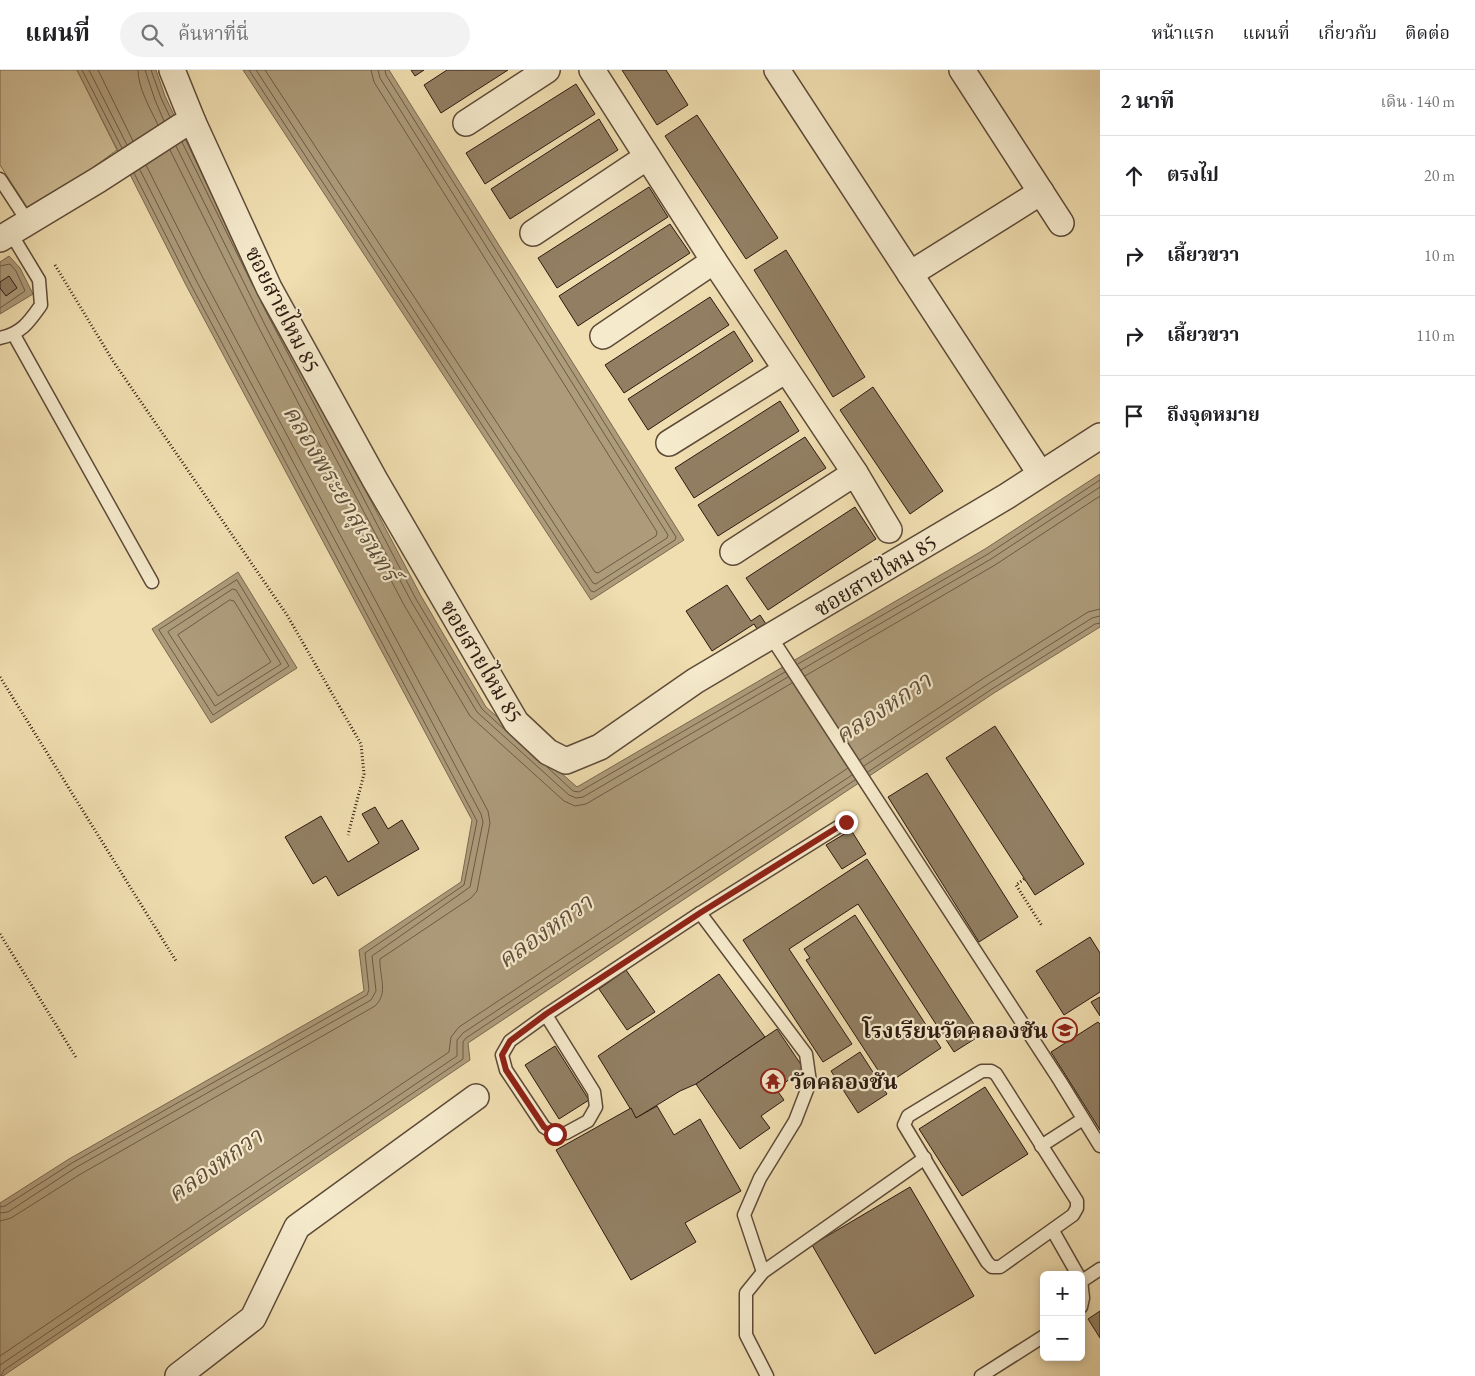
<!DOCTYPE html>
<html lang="th">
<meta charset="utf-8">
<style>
:root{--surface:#fff;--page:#f2f2f2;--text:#202124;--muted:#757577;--line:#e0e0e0}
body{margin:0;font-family:"EB Garamond","Noto Serif Thai",serif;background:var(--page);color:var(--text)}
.controls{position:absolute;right:15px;bottom:15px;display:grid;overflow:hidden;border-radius:8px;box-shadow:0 2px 8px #0003}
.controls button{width:45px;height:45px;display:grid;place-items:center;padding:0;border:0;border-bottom:1px solid var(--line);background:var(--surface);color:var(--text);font:25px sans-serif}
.stop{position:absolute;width:15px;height:15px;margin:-11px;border:4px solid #8f2418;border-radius:50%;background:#fff}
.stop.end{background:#8f2418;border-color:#fff;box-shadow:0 1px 5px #0008}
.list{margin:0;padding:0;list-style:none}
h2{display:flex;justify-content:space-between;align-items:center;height:65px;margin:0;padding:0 20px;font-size:21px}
h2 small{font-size:16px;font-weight:400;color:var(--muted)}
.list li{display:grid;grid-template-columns:32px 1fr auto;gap:15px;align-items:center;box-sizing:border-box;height:80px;padding:0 20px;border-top:1px solid var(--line)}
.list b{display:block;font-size:19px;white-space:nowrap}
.list em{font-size:16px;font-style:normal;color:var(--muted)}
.icon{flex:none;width:28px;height:28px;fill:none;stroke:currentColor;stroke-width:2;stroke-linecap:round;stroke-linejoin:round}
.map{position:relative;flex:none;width:1100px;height:1306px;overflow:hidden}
header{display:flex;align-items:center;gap:30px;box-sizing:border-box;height:70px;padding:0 25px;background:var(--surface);border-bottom:1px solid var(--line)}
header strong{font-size:24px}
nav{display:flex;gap:28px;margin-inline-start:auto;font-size:18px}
.search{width:350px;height:45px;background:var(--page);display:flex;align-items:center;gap:12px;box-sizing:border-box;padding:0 18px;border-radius:28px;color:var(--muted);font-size:19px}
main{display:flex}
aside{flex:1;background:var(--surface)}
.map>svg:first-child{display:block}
.green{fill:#cfbd95;stroke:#7e6b52}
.water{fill:#ad9b7a;stroke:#796750}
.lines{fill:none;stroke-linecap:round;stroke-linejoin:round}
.shore{stroke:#6c5a45;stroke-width:1}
.building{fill:#927f63;stroke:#2c1910}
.lane-casing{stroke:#5d4a38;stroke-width:15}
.street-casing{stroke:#5d4a38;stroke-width:28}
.path{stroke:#2c1910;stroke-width:3;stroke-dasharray:1 2.5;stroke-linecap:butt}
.lane{stroke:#f5eacc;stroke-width:12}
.street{stroke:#f5eacc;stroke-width:25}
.route{stroke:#8f2418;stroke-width:6}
.labels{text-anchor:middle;stroke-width:4.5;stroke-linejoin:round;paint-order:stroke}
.street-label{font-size:22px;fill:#2c1910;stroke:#f5eacc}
.poi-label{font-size:22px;font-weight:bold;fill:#2c1910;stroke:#f5eacc;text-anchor:end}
.water-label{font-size:24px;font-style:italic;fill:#604d3a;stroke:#f5eacc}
</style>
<header>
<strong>แผนที่</strong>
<div class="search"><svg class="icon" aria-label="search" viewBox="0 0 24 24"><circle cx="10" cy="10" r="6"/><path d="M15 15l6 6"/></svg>ค้นหาที่นี่</div>
<nav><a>หน้าแรก</a><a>แผนที่</a><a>เกี่ยวกับ</a><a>ติดต่อ</a></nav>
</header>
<main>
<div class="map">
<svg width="1100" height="1306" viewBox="0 0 1100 1306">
<rect width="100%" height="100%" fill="#f0deb0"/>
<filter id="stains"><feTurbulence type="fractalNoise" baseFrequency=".004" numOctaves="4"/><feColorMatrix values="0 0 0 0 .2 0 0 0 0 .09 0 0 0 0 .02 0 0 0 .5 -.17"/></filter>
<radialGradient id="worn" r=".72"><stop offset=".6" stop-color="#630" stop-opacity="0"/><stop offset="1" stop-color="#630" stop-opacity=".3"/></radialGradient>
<!-- green -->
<path class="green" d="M0,0h77l40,80 -26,19 -64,38 -27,-42z"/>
<!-- water -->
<g class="water">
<path d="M77,0h79l9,26 40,85 70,138 146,277 65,111 91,80 408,-238 115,-75v153l-106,66 -526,350 2,17 -467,316h-3v-173l69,-44 295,-168 -5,-41 102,-68 11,-62 -285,-533z"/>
<path d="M243,0h146l295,470 -93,60z"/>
<path d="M9,186l11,12 13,26 -33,20v-52z"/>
<path d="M238,502l59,96 -86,55 -59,-94z"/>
</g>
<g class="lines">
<!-- shore -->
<g class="shore">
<path d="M82,0l40,78"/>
<path d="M89,0l38,75"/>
<path d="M98,0l35,71"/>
<path d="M138,0c0,18 12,38 20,55"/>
<path d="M145,0l10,30 9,21"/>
<path d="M151,0l10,28 9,19"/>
<path d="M249,0l342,521 3,1 81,-52 1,-3 -290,-462 -1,-5"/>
<path d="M256,0l337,513 3,1 71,-46 1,-3 -288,-457 -2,-8"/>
<path d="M265,0l330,502 3,1 58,-37 1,-4 -283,-450 -3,-12"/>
<path d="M182,72l71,144"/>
<path d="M176,76l89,179 146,276 66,111 92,83 7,3 7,-1 205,-120"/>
<path d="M170,80l89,178 145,277 66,111 94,85 11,5 11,-2 206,-121"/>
<path d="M0,196l10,-2 6,7 9,20 -25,17"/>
<path d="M261,232l155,297 66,110 23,21"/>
<path d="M237,510l52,86 -76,49 -54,-85z"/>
<path d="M233,519l3,1 45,74 -66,42 -47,-74z"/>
<path d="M230,530l4,1 37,61 -53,34 -40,-61z"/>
<path d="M798,594l190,-110 112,-74"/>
<path d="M801,600l190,-111 109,-72"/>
<path d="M805,606l190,-111 105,-69"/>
<path d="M860,690l124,-82 104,-66 12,-3"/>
<path d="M546,696l27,25 6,1 206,-120"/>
<path d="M864,696l124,-82 104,-66 8,-2"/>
<path d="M868,702l124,-83 103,-65 5,-1"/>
<path d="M0,1137l5,-1 67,-43 295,-168 2,-5 -4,-37 99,-68 13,-64 -286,-536 -57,-112"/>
<path d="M0,1143l8,-1 67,-44 296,-168 5,-9 -4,-35 98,-69 13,-65 -2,-8 -284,-532 -57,-112"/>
<path d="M0,1151l11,-3 68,-43 296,-169c14,-13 4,-31 5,-47l91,-61 6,-7 13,-68 -2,-12 -285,-533 -57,-113"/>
<path d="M0,1286l449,-304 2,-15 8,-10 389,-259"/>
<path d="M0,1295l457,-309v-16l6,-7 389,-258"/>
<path d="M1,1306l3,-6 459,-311v-17l3,-4 389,-258"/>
</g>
</g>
<!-- building -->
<g class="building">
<path d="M411,0h13l-9,6z"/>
<path d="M447,0h61l-67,43 -17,-28z"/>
<path d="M622,0h44l22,35 -31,20z"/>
<path d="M576,14l19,30 -110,70 -19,-31z"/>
<path d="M697,45l81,123 -32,21 -81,-123z"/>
<path d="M599,49l19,31 -108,69 -19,-30z"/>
<path d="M649,117l19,30 -111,71 -19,-30z"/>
<path d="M670,154l20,29 -112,73 -19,-30z"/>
<path d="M786,180l79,127 -32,20 -79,-127z"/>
<path d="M9,206l8,12 -11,8 -6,-8v-6z"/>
<path d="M710,227l19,28 -105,68 -19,-28z"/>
<path d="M734,261l19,30 -105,69 -20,-31z"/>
<path d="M873,317l70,104 -33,23 -70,-104z"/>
<path d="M780,331l19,30 -105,67 -19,-30z"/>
<path d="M805,367l21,31 -108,68 -20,-31z"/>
<path d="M855,437l21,32 -108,71 -22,-32z"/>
<path d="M727,515l24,36 9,-6 8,12 -9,5 -5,-8 -42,27 -26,-40z"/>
<path d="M995,656l89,138 -49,31 -89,-137z"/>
<path d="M927,703l91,144 -39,25 -91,-145z"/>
<path d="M375,737l13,22 14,-9 17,29 -81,47 -12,-20 -13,8 -28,-47 36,-21 27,46 31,-19 -17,-29z"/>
<path d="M851,760l15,24 -24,15 -16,-24z"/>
<path d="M867,789l114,176 -27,17 -96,-148 -69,45 63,95 -29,18 -80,-122z"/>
<path d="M855,845l86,133 -54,36 -81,-124 4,-2 -6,-9z"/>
<path d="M1090,867l10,16v39l-36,23 -28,-44z"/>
<path d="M626,900l29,42 -28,18 -28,-41z"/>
<path d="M719,904l46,63 -69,47 -16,7 -44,27 -38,-62z"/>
<path d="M1100,927v19l-9,-14z"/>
<path d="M1098,952l2,2v106l-49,-78z"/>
<path d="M777,959l27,40 -28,20 8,11 -23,16 9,12 -30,21 -44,-65z"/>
<path d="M555,976l34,54 -30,19 -34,-54z"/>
<path d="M860,982l27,42 -29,19 -27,-42z"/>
<path d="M985,1017l43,67 -66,42 -43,-67z"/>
<path d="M657,1036l17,29 26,-16 41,72 -56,32 11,19 -65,38 -75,-130 75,-42 5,10z"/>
<path d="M910,1117l64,109 -99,58 -63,-109z"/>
<path d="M1100,1241v27l-12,-19z"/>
</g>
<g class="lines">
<defs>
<g id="lane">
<path d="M0,109l28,43"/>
<path d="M14,265l138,247"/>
<path d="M0,268c22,-5 29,-16 41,-33l-2,-25 -29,-48"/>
<path d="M771,567l289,444 40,65"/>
<path d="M700,843l106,141 4,28 -15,39 -35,57 -16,37 19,57"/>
<path d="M546,945l48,77 2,15 -8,14 -22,12 -11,1 -11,-7 -38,-57 -4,-15 8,-14 36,-26 154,-102 146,-91"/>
<path d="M982,1001h9l5,3 81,127v7l-4,7 -73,52h-8l-5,-5 -83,-137 4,-9z"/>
<path d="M1041,1076l42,-27"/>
<path d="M1053,1161l25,44"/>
<path d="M1081,1210l2,18 -2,9"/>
<path d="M1082,1211l18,-12"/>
<path d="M767,1306l-21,-41v-42l17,-21 162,-114"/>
<path d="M981,1306l63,-40"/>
</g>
<g id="street">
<path d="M172,0l21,52 76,166 106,192 141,242 32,30 18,9 34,-14 95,-66 312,-185 93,-60"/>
<path d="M592,0l122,191 141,212 34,57"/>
<path d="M777,0l257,394"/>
<path d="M962,0l99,153"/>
<path d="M466,53l81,-53"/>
<path d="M533,163l114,-76"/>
<path d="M0,169l98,-59 82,-53 13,-5"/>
<path d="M910,204l131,-82"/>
<path d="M603,266l111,-75"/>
<path d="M669,373l117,-73"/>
<path d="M733,482l122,-79"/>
<path d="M178,1306l75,-58 44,-91 179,-130"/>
</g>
</defs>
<!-- lane casing -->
<use href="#lane" class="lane-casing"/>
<!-- street casing -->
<use href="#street" class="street-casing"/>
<!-- path -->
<g class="path">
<path d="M55,195l58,96 174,254 74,129 3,30 -16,61"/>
<path d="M0,607l176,284"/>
<path d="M1024,809l-8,6 26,41"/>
<path d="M0,864l77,125"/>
</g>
<!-- lane -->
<use href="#lane" class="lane"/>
<!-- street -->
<use href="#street" class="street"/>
</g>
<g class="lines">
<!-- route -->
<path class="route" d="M555,1064l-11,-7 -38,-57 -4,-15 8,-14 36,-27 154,-101 146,-91"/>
</g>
<!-- icons -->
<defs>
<symbol id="school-ring" viewBox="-11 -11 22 22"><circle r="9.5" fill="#f5eacc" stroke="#8f2418" stroke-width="1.5"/><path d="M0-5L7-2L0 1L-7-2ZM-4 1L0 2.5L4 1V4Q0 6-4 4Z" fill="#8f2418"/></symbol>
<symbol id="temple-ring" viewBox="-11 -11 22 22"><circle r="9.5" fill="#f5eacc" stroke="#8f2418" stroke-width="1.5"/><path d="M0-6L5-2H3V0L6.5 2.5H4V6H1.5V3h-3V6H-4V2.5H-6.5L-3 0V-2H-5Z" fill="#8f2418"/></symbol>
</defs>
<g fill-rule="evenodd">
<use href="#school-ring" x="1051" y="946" width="28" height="28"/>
<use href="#temple-ring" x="759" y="997" width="28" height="28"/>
</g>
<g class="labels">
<!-- street labels -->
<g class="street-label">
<text transform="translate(283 239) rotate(63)" y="8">ซอยสายไหม 85</text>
<text transform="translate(875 505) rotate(-31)" y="8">ซอยสายไหม 85</text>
<text transform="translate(482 591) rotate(59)" y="8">ซอยสายไหม 85</text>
</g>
<!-- poi labels -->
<g class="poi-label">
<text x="1048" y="968">โรงเรียนวัดคลองชัน</text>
<text x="790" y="1019" text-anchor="start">วัดคลองชัน</text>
</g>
<!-- water labels -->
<g class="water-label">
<text transform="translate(341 423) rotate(59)" y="8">คลองพระยาสุเรนทร์</text>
<text transform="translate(883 638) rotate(-33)" y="8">คลองหกวา</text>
<text transform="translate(545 861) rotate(-35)" y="8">คลองหกวา</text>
<text transform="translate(215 1095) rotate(-35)" y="8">คลองหกวา</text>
</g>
</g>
<rect width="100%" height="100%" filter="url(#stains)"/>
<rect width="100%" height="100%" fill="url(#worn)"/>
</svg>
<div class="controls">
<button>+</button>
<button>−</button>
</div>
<div class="stop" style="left:555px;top:1064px"></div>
<div class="stop end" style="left:846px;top:752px"></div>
</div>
<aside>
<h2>2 นาที<small>เดิน · 140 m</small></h2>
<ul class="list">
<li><svg class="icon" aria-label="ahead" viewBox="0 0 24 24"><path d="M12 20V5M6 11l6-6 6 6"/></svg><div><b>ตรงไป</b></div><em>20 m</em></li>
<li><svg class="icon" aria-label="right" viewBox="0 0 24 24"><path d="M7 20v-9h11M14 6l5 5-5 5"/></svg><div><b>เลี้ยวขวา</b></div><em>10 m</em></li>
<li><svg class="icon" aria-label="right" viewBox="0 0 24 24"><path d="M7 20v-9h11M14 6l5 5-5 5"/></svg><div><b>เลี้ยวขวา</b></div><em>110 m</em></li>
<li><svg class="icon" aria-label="arrive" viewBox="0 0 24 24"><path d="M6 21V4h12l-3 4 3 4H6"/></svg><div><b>ถึงจุดหมาย</b></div></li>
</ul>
</aside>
</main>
